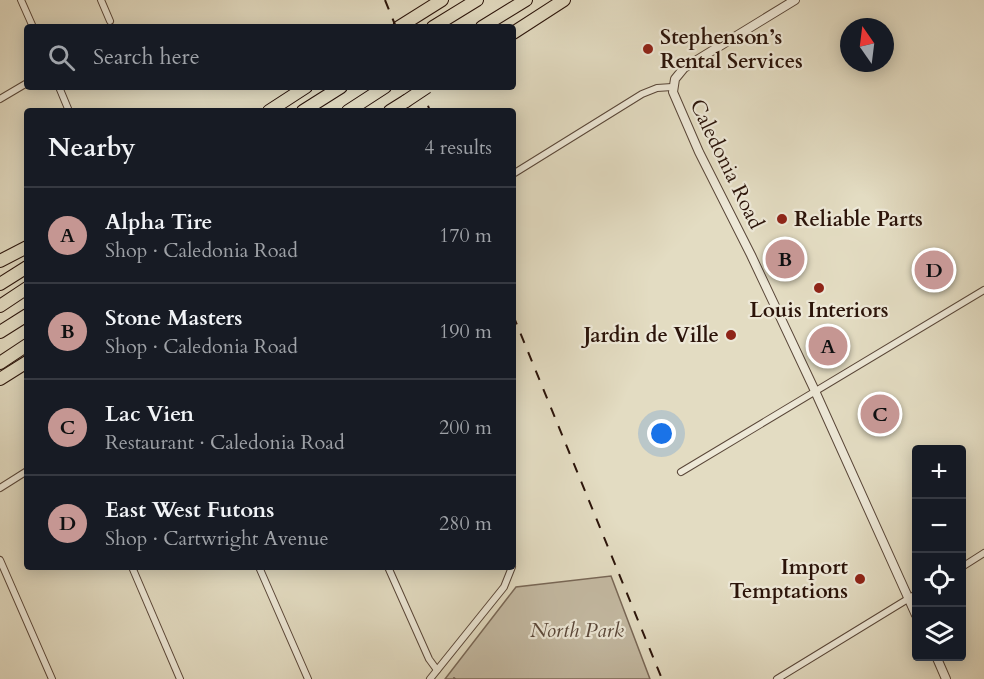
<!DOCTYPE html>
<meta charset="utf-8">
<style>
:root{--surface:#171b24;--page:#20242c;--text:#f1f3f6;--muted:#9ea1a6;--line:#363941;--accent:#c59692}
body{margin:0;font-family:Cardo,serif;background:var(--page);color:var(--text)}
.controls{position:absolute;right:18px;bottom:18px;display:grid;overflow:hidden;border-radius:6px;box-shadow:0 3px 15px #0003}
.controls button{width:54px;height:54px;display:grid;place-items:center;padding:0;border:0;border-bottom:2px solid var(--line);background:var(--surface);color:var(--text);font:30px sans-serif}
.compass{position:absolute;left:840px;top:18px;width:54px;height:54px;border-radius:50%;background:var(--surface);box-shadow:0 3px 15px #0003;rotate:346deg}
.you{position:absolute;left:662px;top:434px;width:21px;height:21px;margin:-15px;border:4px solid #fff;border-radius:50%;background:#1a73e8;box-shadow:0 0 0 9px #1a73e833}
.badge{display:grid;place-items:center;width:39px;height:39px;border-radius:50%;background:var(--accent);color:#111;font-size:20px;font-weight:700}
.pin{position:absolute;translate:-50% -50%;border:3px solid #fff;box-shadow:0 2px 6px #0006}
.list{margin:0;padding:0;list-style:none}
h2{display:flex;justify-content:space-between;align-items:center;height:78px;margin:0;padding:0 24px;font-size:26px}
h2 small{font-size:20px;font-weight:400;color:var(--muted)}
.list li{display:grid;grid-template-columns:39px 1fr auto;gap:18px;align-items:center;box-sizing:border-box;height:96px;padding:0 24px;border-top:2px solid var(--line)}
.list b{display:block;font-size:22px;white-space:nowrap}
.list p{margin:0;font-size:20px;white-space:nowrap;color:var(--muted)}
.list em{font-size:20px;font-style:normal;color:var(--muted)}
.icon{flex:none;width:33px;height:33px;fill:none;stroke:currentColor;stroke-width:2;stroke-linecap:round;stroke-linejoin:round}
.map{position:relative;flex:none;width:984px;height:679px;overflow:hidden}
.search{position:absolute;background:var(--surface);box-shadow:0 3px 15px #0003;left:24px;top:24px;width:492px;height:66px;display:flex;align-items:center;gap:15px;box-sizing:border-box;padding:0 21px;border-radius:6px;color:var(--muted);font-size:22px}
.panel{position:absolute;background:var(--surface);box-shadow:0 3px 15px #0003;left:24px;top:108px;width:492px;height:462px;border-radius:6px}
.map>svg:first-child{display:block}
.green{fill:#c4baa3;stroke:#786756;stroke-width:1.5}
.lines{fill:none;stroke-linecap:round;stroke-linejoin:round}
.stream{stroke:#746353;stroke-width:2}
.minor-casing{stroke:#594638;stroke-width:8}
.tertiary-casing{stroke:#594638;stroke-width:10}
.motorway-casing{stroke:#2b140a;stroke-width:14}
.minor{stroke:#ede8d7;stroke-width:6}
.tertiary{stroke:#ede8d7;stroke-width:8}
.motorway{stroke:#e3dcc2;stroke-width:12}
.rail{stroke:#2b140a;stroke-width:2;stroke-dasharray:10 10;stroke-linecap:butt}
.motorway-bridge-casing{stroke:#2b140a;stroke-width:14;stroke-linecap:butt}
.motorway-bridge{stroke:#e3dcc2;stroke-width:12}
.poi-dot{fill:#8f2418;stroke:#ede8d7;stroke-width:2}
.labels{text-anchor:middle;stroke-width:4.5;stroke-linejoin:round;paint-order:stroke}
.poi-label{font-size:21px;font-weight:bold;fill:#2b140a;stroke:#ede8d7;text-anchor:start}
.street-label{font-size:21px;fill:#2b140a;stroke:#ede8d7}
.park-label{font-size:21px;font-style:italic;fill:#594638;stroke:#ede8d7}
</style>
<div class="map">
<svg width="984" height="679" viewBox="0 0 984 679">
<rect width="100%" height="100%" fill="#e3dcc2"/>
<filter id="stains"><feTurbulence type="fractalNoise" baseFrequency=".00333" numOctaves="4"/><feColorMatrix values="0 0 0 0 .2 0 0 0 0 .09 0 0 0 0 .02 0 0 0 .5 -.17"/></filter>
<radialGradient id="worn" r=".72"><stop offset=".6" stop-color="#630" stop-opacity="0"/><stop offset="1" stop-color="#630" stop-opacity=".3"/></radialGradient>
<!-- green -->
<path class="green" d="M611,576l39,103h-205l71,-92z"/>
<g class="lines">
<!-- stream -->
<path class="stream" d="M454,678l1,1"/>
<defs>
<g id="minor">
<path d="M21,0l12,27"/>
<path d="M101,0l9,21"/>
<path d="M59,87l10,24"/>
<path d="M0,99l27,-16"/>
<path d="M513,174l129,-80 15,-6 15,-1"/>
<path d="M681,472l303,-182"/>
<path d="M0,488l27,-17"/>
<path d="M0,560l52,119"/>
<path d="M132,567l48,112"/>
<path d="M259,567l49,112"/>
<path d="M388,567l41,92 8,11"/>
<path d="M962,567l22,-14"/>
<path d="M430,679l74,-92 8,-20"/>
<path d="M777,679l139,-85"/>
</g>
<g id="tertiary">
<path d="M795,0l-111,68 -9,11 -2,13 26,60 52,103 64,136 101,224"/>
<path d="M936,656l10,23"/>
</g>
<g id="motorway">
<path d="M399,27l43,-27"/>
<path d="M433,27l44,-27"/>
<path d="M482,27l44,-27"/>
<path d="M513,33l51,-33"/>
<path d="M269,111l37,-24"/>
<path d="M303,111l38,-24"/>
<path d="M348,111l37,-24"/>
<path d="M390,111l16,-10"/>
<path d="M0,261l27,-14"/>
<path d="M0,284l27,-17"/>
<path d="M0,306l27,-18"/>
<path d="M0,332l27,-17"/>
<path d="M0,363l27,-18"/>
<path d="M0,379l27,-17"/>
</g>
</defs>
<!-- minor casing -->
<use href="#minor" class="minor-casing"/>
<!-- tertiary casing -->
<use href="#tertiary" class="tertiary-casing"/>
<!-- motorway casing -->
<use href="#motorway" class="motorway-casing"/>
<!-- minor -->
<use href="#minor" class="minor"/>
<!-- tertiary -->
<use href="#tertiary" class="tertiary"/>
<!-- motorway -->
<use href="#motorway" class="motorway"/>
<!-- rail -->
<g class="rail">
<path d="M385,0l11,27"/>
<path d="M421,87l9,24"/>
<path d="M513,315l149,364"/>
</g>
<defs>
<path id="motorway-bridge" d="M406,101l21,-14"/>
</defs>
<!-- motorway-bridge casing -->
<use href="#motorway-bridge" class="motorway-bridge-casing"/>
<!-- motorway-bridge -->
<use href="#motorway-bridge" class="motorway-bridge"/>
</g>
<!-- markers -->
<g class="poi-dot">
<circle cx="648" cy="49" r="6"/>
<circle cx="782" cy="219" r="6"/>
<circle cx="819" cy="288" r="6"/>
<circle cx="731" cy="335" r="6"/>
<circle cx="860" cy="579" r="6"/>
</g>
<g class="labels">
<!-- poi labels -->
<g class="poi-label">
<text x="660" y="44">Stephenson’s<tspan x="660" dy="24">Rental Services</tspan></text>
<text x="794" y="226">Reliable Parts</text>
<text x="819" y="317" text-anchor="middle">Louis Interiors</text>
<text x="719" y="342" text-anchor="end">Jardin de Ville</text>
<text x="848" y="574" text-anchor="end">Import<tspan x="848" dy="24">Temptations</tspan></text>
</g>
<!-- street labels -->
<g class="street-label">
<text transform="translate(727 164) rotate(64)" y="7">Caledonia Road</text>
</g>
<!-- park labels -->
<g class="park-label">
<text x="577" y="637">North Park</text>
</g>
</g>
<rect width="100%" height="100%" filter="url(#stains)"/>
<rect width="100%" height="100%" fill="url(#worn)"/>
</svg>
<div class="controls">
<button>+</button>
<button>−</button>
<button><svg class="icon" aria-label="locate" viewBox="0 0 24 24"><circle cx="12" cy="12" r="6"/><path d="M12 2v4M12 18v4M2 12h4M18 12h4"/></svg></button>
<button><svg class="icon" aria-label="layers" viewBox="0 0 24 24"><path d="M12 4l9 5-9 5-9-5zM3 14l9 5 9-5"/></svg></button>
</div>
<svg class="compass" viewBox="-18 -18 36 36"><path d="M0-13l5 13h-10z" fill="#e53935"/><path d="M0 13l5-13h-10z" fill="#9ea1a6"/></svg>
<div class="you"></div>
<div class="pin badge" style="left:828px;top:346px">A</div>
<div class="pin badge" style="left:785px;top:259px">B</div>
<div class="pin badge" style="left:880px;top:414px">C</div>
<div class="pin badge" style="left:934px;top:270px">D</div>
<div class="search"><svg class="icon" aria-label="search" viewBox="0 0 24 24"><circle cx="10" cy="10" r="6"/><path d="M15 15l6 6"/></svg>Search here</div>
<section class="panel">
<h2>Nearby<small>4 results</small></h2>
<ul class="list">
<li><span class="badge">A</span><div><b>Alpha Tire</b><p>Shop · Caledonia Road</p></div><em>170 m</em></li>
<li><span class="badge">B</span><div><b>Stone Masters</b><p>Shop · Caledonia Road</p></div><em>190 m</em></li>
<li><span class="badge">C</span><div><b>Lac Vien</b><p>Restaurant · Caledonia Road</p></div><em>200 m</em></li>
<li><span class="badge">D</span><div><b>East West Futons</b><p>Shop · Cartwright Avenue</p></div><em>280 m</em></li>
</ul>
</section>
</div>
